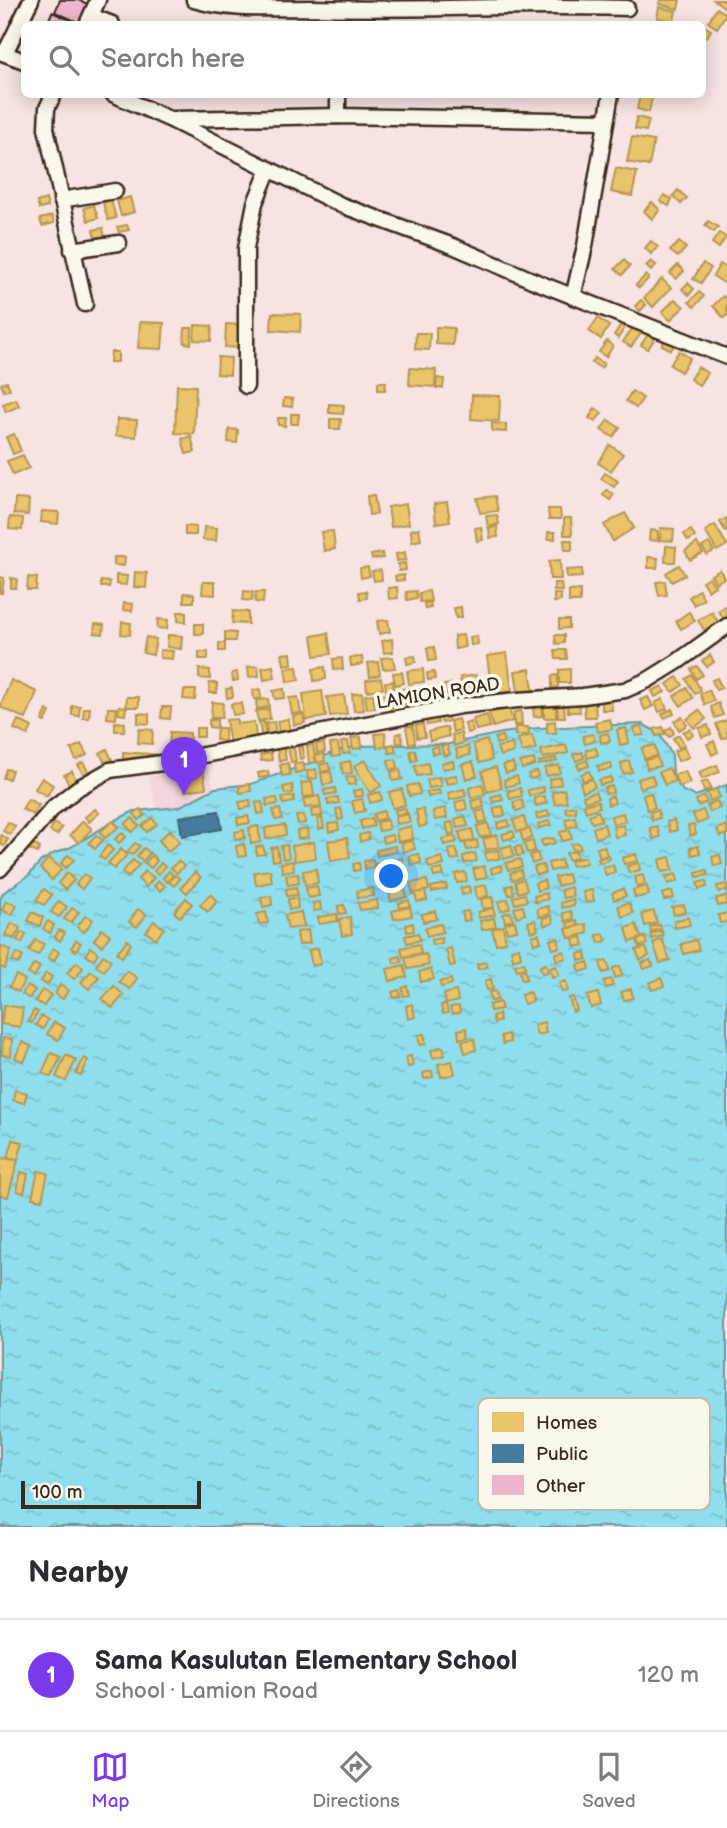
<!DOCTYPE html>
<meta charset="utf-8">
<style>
:root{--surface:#fff;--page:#f7f7f7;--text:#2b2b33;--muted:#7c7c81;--line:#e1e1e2;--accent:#7c3aed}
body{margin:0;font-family:"Balsamiq Sans",sans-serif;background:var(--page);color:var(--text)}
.scale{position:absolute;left:21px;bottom:18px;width:180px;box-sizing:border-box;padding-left:7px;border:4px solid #3b2a1e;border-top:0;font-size:19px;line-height:24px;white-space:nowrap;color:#3b2a1e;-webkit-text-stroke:5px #fbf7ec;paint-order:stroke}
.you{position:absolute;left:392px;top:877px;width:24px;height:24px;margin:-18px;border:5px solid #fff;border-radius:50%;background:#1a73e8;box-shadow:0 0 0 10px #1a73e833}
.badge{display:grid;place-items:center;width:46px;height:46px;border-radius:50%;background:var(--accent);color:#fff;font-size:23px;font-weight:700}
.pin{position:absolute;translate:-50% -58px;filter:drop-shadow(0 2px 4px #0008)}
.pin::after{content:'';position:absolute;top:37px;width:24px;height:21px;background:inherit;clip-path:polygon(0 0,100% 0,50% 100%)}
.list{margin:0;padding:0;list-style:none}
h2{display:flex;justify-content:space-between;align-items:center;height:91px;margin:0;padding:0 28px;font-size:30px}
h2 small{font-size:23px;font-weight:400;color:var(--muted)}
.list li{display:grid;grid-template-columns:46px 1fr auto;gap:21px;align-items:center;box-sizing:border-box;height:112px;padding:0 28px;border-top:2px solid var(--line)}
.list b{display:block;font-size:26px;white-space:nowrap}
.list p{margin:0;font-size:23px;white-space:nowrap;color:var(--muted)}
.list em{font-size:23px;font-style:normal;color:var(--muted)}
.icon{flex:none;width:38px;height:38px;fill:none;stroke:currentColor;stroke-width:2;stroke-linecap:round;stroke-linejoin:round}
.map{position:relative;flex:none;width:727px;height:1527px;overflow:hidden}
.search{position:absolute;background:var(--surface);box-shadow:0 4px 18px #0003;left:21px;right:21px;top:21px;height:77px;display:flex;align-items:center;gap:18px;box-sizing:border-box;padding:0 24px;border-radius:10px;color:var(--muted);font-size:26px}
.sheet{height:203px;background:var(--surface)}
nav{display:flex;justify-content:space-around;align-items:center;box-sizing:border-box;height:98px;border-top:2px solid var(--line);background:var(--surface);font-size:19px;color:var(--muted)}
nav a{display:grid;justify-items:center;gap:4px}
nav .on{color:var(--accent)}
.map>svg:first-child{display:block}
.built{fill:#f3d5db}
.water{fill:url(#water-ripples);stroke:#6d969a;stroke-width:2}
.homes{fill:#e9c46a;stroke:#b59653;stroke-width:2}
.public{fill:#457b9d;stroke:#426377;stroke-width:2}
.building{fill:#ecb5cb;stroke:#3b2a1e;stroke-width:2}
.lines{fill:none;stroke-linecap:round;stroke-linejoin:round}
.minor-casing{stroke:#3b2a1e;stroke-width:19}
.minor{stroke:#fbf7ec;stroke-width:14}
.labels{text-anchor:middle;stroke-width:7;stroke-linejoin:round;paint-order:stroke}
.street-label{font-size:18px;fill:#3b2a1e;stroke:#fbf7ec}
.key{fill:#fbf7ec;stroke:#c1baae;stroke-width:2}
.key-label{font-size:19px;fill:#3b2a1e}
</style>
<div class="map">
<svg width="727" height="1527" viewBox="0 0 727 1527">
<defs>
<pattern id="water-ripples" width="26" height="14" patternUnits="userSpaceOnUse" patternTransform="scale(1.75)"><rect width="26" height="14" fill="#8fdeed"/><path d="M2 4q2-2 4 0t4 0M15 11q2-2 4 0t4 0" fill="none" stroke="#7cbfcb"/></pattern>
</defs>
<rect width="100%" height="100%" fill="#f6e3e2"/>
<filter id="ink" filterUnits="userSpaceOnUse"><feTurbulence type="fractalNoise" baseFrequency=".0143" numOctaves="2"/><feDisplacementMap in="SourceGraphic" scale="14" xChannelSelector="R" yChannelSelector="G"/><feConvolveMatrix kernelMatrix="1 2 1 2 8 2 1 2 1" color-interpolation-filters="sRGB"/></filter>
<g filter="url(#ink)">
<!-- built -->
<path class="built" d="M208,767l17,63 -66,-15 -11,-39z"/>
<!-- water -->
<path class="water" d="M642,724l17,9 13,22 1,19 10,17 12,5 32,-11v742h-727v-627l3,-7 26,-18 12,-14 14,-8 16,-6 43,-26 20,-10 45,-4 36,-19 36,-4 62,-22 20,-10 24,-6 92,-2 53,-11 36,-5z"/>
<!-- homes -->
<g class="homes">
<path d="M660,0h20l-2,9 -19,-5z"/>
<path d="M714,0h13v3l-3,4z"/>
<path d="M659,7l17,4 -2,10 -17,-3z"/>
<path d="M717,8l9,6 -9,14 -9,-6z"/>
<path d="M698,22l13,8 -4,7 -5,-3v-10h-6z"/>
<path d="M640,95l12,3 -3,14 -12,-3z"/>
<path d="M637,117l12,3 -3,11 -11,-2z"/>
<path d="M632,137l22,4 -5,25 -22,-4z"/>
<path d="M616,168l21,4 -5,24 -21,-4z"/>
<path d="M678,190l9,8 -6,6 -8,-8z"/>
<path d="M664,195l8,4 -3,7 -9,-5z"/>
<path d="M130,197l4,15 -13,4 -4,-15z"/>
<path d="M46,199l2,8 -9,2 -2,-7z"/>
<path d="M111,200l5,18 -8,2 -5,-17z"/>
<path d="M652,202l8,8 -8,9 -8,-8z"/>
<path d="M94,205l4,13 -10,3 -4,-13z"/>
<path d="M52,216l2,7 -12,3 -2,-7z"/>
<path d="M708,221l10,6 -4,5 -9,-6z"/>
<path d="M127,225l2,5 -10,2 -2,-5z"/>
<path d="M103,228l2,10 -9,2 -3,-10z"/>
<path d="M719,233l7,4 -7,11 -7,-5z"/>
<path d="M651,241l7,6 -7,7 -6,-6z"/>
<path d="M679,242l7,6 -8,9 -8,-6z"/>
<path d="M624,260l6,6 -8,9 -7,-6z"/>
<path d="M651,261l5,4 -5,6 -5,-5z"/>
<path d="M703,263l8,5 -10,15 -8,-4z"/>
<path d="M720,264l7,4v17l-14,-9z"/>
<path d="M678,265l6,6 -8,8 -6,-6z"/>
<path d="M646,275l3,3 -10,10 -3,-3z"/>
<path d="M662,279l9,9 -18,19 -9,-9z"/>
<path d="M688,283l6,6 -5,6 -7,-6z"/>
<path d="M699,292l5,4 -10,11 -5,-5z"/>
<path d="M723,296l4,3v16l-3,3 -11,-12z"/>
<path d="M675,299l9,8 -14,13 -8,-8z"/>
<path d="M641,300l5,5 -6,6 -5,-5z"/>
<path d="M272,313l29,1 -1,18 -29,-2z"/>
<path d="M598,318l11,8 -8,13 -12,-8z"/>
<path d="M140,322l24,1 -2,26 -24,-1z"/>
<path d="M622,323l4,3 -8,12 -4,-3z"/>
<path d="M226,324l17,1 -2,23 -16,-1z"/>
<path d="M195,325l17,1 -1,15 -17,-1z"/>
<path d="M634,326l8,6 -11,15 -8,-5z"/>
<path d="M436,327l18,1 -1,17 -17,-1z"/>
<path d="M185,328h7l-1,16 -7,-1z"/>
<path d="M416,333h14l-1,17 -14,-1z"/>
<path d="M649,333l6,5 -7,11 -7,-4z"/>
<path d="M668,337l8,5 -5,8 -9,-5z"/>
<path d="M607,341l6,5 -7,11 -7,-5z"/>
<path d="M679,351l11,7 -9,14 -11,-7z"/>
<path d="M111,352h7v10h-8z"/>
<path d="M218,357l13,1 -1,17 -13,-1z"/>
<path d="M595,358l9,6 -3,4 -9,-5z"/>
<path d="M698,367l9,6 -8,12 -9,-6z"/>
<path d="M410,368l26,2 -1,17 -26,-2z"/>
<path d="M437,378l7,1 -1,9h-7z"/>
<path d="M7,382l3,7 -6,2 -3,-7z"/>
<path d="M378,382h8l-1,8h-7z"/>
<path d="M177,385l19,1 -2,48 -19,-1z"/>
<path d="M632,391l11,7 -7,10 -10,-7z"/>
<path d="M472,395l28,1 -1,25 -28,-2z"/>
<path d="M284,398l9,1 -1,8 -9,-1z"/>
<path d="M16,399l3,7 -13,6 -3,-8z"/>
<path d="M329,404l15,1 -1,9 -14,-1z"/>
<path d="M595,408l7,5 -7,9 -6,-4z"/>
<path d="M291,414h8l-1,10h-7z"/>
<path d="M278,418h8l-1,8 -7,-1z"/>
<path d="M117,419l20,1 -1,17 -20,-1z"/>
<path d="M330,419h11l-1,10h-10z"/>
<path d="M608,420l12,8 -7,9 -12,-7z"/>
<path d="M492,423l14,1v8l-14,-1z"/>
<path d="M229,429l9,1 -1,13 -9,-1z"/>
<path d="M14,434l7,17 -8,3 -7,-17z"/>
<path d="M191,436l4,16 -9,2 -4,-15z"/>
<path d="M610,445l13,9 -12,17 -13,-8z"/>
<path d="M23,455l6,13 -16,7 -6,-14z"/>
<path d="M605,473l13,8 -4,6 -13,-8z"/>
<path d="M607,490l7,4 -4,6 -7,-5z"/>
<path d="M374,495l3,19 -8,1 -2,-19z"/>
<path d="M495,496l3,15 -18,2 -3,-15z"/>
<path d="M15,499l14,1 -1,15 -14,-1z"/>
<path d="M447,502l3,19 -14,2 -2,-19z"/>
<path d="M406,504l3,20 -18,3 -3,-20z"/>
<path d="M548,509h12l1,10h-12z"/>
<path d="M42,511l17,1 -1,12 -17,-2z"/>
<path d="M625,513l9,15 -21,13 -9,-16z"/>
<path d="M497,515l2,9 -11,3 -2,-11z"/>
<path d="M10,517l13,1 -1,12 -13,-1z"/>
<path d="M564,518h7l1,17h-8z"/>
<path d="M727,518v14h-1l-6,-10z"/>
<path d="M715,525l12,20 -10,6 -12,-20z"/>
<path d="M185,526l11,1v8h-11z"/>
<path d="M497,526l1,11 -8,1 -1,-9z"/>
<path d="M204,527l13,1 -1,13 -13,-1z"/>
<path d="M481,527l2,13 -6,1 -2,-13z"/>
<path d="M419,528l2,12 -9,2 -1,-12z"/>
<path d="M661,528l13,1 -1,12 -13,-1z"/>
<path d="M650,530l8,1v10l-9,-1z"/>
<path d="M691,530l4,7 -7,4 -4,-7z"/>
<path d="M333,531l2,18 -11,2 -3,-19z"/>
<rect x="548" y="532" width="7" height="7"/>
<path d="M564,540h8v10h-7z"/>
<path d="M697,543l6,10 -13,7 -5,-9z"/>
<path d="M709,543l5,8 -7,4 -5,-8z"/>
<path d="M666,546l10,1 -1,15h-10z"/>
<path d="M405,552l1,8 -9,1 -1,-7z"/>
<path d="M382,553l1,5 -11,1 -1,-4z"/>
<path d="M114,557h11l-1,9 -10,-1z"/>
<path d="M648,557l10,1 -1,10h-9z"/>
<path d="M560,560l1,19h-11l-1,-18z"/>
<path d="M405,563l1,7 -7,1 -1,-7z"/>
<path d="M679,565l6,10 -13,7 -6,-9z"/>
<path d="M368,567l2,9 -9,2 -1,-10z"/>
<path d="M582,569v8l-15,1 -1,-8z"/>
<path d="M381,570l1,10 -8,1 -2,-10z"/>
<path d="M720,570l4,8 -8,5 -5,-8z"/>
<path d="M135,572l12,1 -1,15 -12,-1z"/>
<path d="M116,575l11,1 -1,9 -10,-1z"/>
<path d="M404,575v5l-8,1 -1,-5z"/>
<path d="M0,577l4,1 -2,15h-2z"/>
<path d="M28,577l9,1 -1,12h-9z"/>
<path d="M709,577l6,9 -7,5 -6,-10z"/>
<path d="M11,578l6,1 -1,9h-5z"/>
<path d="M101,581l9,1 -1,5h-8z"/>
<path d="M665,581l2,14 -8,1 -3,-14z"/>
<path d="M203,582h12v13l-13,-1z"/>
<path d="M554,583h7l1,8h-8z"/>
<path d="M397,587l1,11 -9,1 -1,-11z"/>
<path d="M580,590v12h-11v-11z"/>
<path d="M699,590l5,9 -10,6 -5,-8z"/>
<path d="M244,591l9,1 -1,9 -9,-1z"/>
<path d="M366,591l1,7 -7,1 -1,-7z"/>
<path d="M416,591l1,7 -10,2 -1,-8z"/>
<path d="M429,591l2,10 -11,1 -1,-9z"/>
<path d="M256,592h8l-1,11 -8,-1z"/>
<path d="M184,593l10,1v8h-10z"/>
<path d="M554,594h7v7l-7,1z"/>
<path d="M430,602l1,6 -6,1 -1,-6z"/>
<path d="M124,603l9,1 -1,7 -9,-1z"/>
<path d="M726,606l1,11 -3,2 -6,-8z"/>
<path d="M461,607l1,10 -6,1 -2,-10z"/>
<path d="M233,611l15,1v12l-16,-1z"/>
<path d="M178,612h8v10l-8,-1z"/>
<path d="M689,612l6,9 -14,8 -5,-8z"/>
<path d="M712,612l6,10 -14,8 -6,-10z"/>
<path d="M158,619l10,1 -1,9 -10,-1z"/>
<path d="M388,620l2,12 -11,2 -2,-13z"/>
<path d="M559,620h10v8l-10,1z"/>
<path d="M122,622l9,1 -1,12 -9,-1z"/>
<path d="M95,624l9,1 -1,9 -9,-1z"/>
<rect x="195" y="624" width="8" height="10"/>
<path d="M225,632l11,1 -1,8h-10z"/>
<path d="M328,633l3,21 -16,2 -3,-20z"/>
<path d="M168,635l14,1 -1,13 -14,-2z"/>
<path d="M463,635l2,12 -10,2 -1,-13z"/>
<path d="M555,635h9v8l-8,1z"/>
<path d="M477,636l1,8 -7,1 -1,-8z"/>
<path d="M146,637l10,2 -3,16 -10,-2z"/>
<path d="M392,639l1,13 -9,1 -2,-12z"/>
<rect x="219" y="643" width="6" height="8"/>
<path d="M434,647l2,13 -7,1 -2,-13z"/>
<path d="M160,650l13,1 -1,8 -12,-1z"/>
<path d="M555,650h11l1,9h-11z"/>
<rect x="199" y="652" width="9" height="7"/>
<path d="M291,653l1,11 -8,1 -2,-11z"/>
<path d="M507,653l5,38 -20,3 -5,-38z"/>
<path d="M710,655l4,7 -7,5 -5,-6z"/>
<path d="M415,656l1,6 -9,2 -1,-7z"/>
<path d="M362,657l1,7 -12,2 -1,-8z"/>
<path d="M393,657l2,11 -12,1 -2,-11z"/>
<path d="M342,658l1,11 -9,1 -1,-11z"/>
<path d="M378,662l2,13 -10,2 -2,-14z"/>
<path d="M258,666l1,10 -10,1 -1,-10z"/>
<path d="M273,666l2,12 -11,2 -2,-12z"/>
<path d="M697,666l6,9 -7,4 -5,-10z"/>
<path d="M297,667l2,13 -12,2 -2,-14z"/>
<path d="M325,667l1,12 -12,2 -1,-12z"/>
<path d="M199,669l11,1v9l-11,-1z"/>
<path d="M423,669l1,13 -15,2 -2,-13z"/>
<path d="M530,669l4,27 -15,2 -4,-27z"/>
<path d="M570,669v14h-11v-13z"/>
<path d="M237,672l1,8 -5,1 -1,-8z"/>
<path d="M402,672l2,11 -9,2 -2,-12z"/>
<path d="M434,672l1,7 -7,1 -1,-7z"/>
<path d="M476,675l5,28 -17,2 -4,-28z"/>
<path d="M558,675v12l-6,1v-12z"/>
<path d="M692,675l9,15 -6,4 -9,-15z"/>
<path d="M677,677l6,8 -10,7 -6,-8z"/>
<path d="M381,678l2,10 -16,3 -1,-11z"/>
<path d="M717,678l5,10 -6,2 -4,-10z"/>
<path d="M11,680l26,12 -11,27 -26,-12z"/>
<path d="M393,681l1,9 -8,1 -1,-9z"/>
<rect x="209" y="683" width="8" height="10"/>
<path d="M451,684l1,9 -7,1 -1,-9z"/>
<path d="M662,686l3,6 -10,5 -3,-6z"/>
<path d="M412,687l2,11 -11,2 -1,-11z"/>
<path d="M232,688l1,9 -6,1 -1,-9z"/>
<path d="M687,688l6,10 -12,8 -7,-10z"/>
<path d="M260,689l1,10h-7l-1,-9z"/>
<path d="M284,689l1,9 -10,1 -2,-8z"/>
<path d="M184,690h12l-1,10 -12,-1z"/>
<path d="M709,690l5,11 -9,4 -5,-11z"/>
<path d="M322,691l4,26 -20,3 -3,-26z"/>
<path d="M362,693l2,17 -10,1 -2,-17z"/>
<path d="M373,694l2,14 -8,1 -2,-14z"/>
<path d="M390,694l1,7 -10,2 -2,-8z"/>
<path d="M344,695l3,19 -17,2 -3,-19z"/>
<path d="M127,697h12v10h-13z"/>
<path d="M298,697l3,16 -9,1 -3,-16z"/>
<path d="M648,697l5,9 -8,4 -5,-10z"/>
<path d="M602,698h9l1,12h-10z"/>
<path d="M268,699l1,8 -12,2 -1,-9z"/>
<path d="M663,699l4,10 -8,3 -4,-9z"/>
<path d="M584,700h11l1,17h-11z"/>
<path d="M212,702l11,1 -1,15h-11z"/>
<path d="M412,702l1,10 -8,1 -1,-10z"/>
<path d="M579,702l1,10h-12l-1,-9z"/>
<path d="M241,703l2,11 -10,1 -2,-11z"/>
<path d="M718,703l5,12 -8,3 -4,-11z"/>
<path d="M388,704l2,15 -6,1 -3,-15z"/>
<path d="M72,706h8l-1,10 -7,-1z"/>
<path d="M119,706l7,1 -1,8 -7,-1z"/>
<path d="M400,706l1,5 -10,2 -1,-6z"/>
<path d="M556,706v12h-12v-11z"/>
<path d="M557,706h7l1,11h-7z"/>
<path d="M162,707h9l-1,12 -9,-1z"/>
<path d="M542,707v9l-8,1 -1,-9z"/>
<path d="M84,708h6l-1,10h-6z"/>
<path d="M108,708h9l-1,11 -9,-1z"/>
<path d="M509,708l4,13 -20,6 -4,-14z"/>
<path d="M269,709l1,10 -12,2 -2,-10z"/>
<path d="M672,709l2,5 -10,4 -2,-4z"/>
<path d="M47,710l3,2 -5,10 -3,-1z"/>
<path d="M699,710l7,9 -12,9 -7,-9z"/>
<path d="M521,711l1,14h-8v-13z"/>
<path d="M138,713l11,1v10l-11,-1z"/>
<path d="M303,714l2,9 -11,2 -1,-9z"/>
<path d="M447,714l2,7 -7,2 -2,-7z"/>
<path d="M487,715l3,12 -14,3 -3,-11z"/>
<path d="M437,717l1,6 -11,2 -1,-6z"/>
<path d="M682,717l5,8 -8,5 -5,-9z"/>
<path d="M237,719v5l17,-2 3,20 -27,3 -4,-25z"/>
<path d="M288,719l3,17 -11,2 -3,-17z"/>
<path d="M458,719l3,11 -8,2 -3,-11z"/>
<path d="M610,719l2,10 -14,3 -3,-10z"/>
<path d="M18,720l14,7 -4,8 -14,-6z"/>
<path d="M209,720h8v8l-8,-1z"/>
<path d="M727,720v17l-5,2 -6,-15z"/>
<path d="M555,721l1,12h-9v-11z"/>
<path d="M115,722l10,1 -1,8h-9z"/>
<path d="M259,722h5l2,17h-4z"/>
<path d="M274,722l3,18 -9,1 -2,-18z"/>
<path d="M471,722l2,10 -6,1 -2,-9z"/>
<path d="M423,724l2,13 -8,1 -1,-13z"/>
<path d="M708,725l3,9 -9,3 -3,-9z"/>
<path d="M413,726l2,17 -6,1 -3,-17z"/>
<path d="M642,726l2,9 -8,1 -2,-8z"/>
<path d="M447,727l2,9 -19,5 -2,-9z"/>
<path d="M515,727h13l1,8h-14z"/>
<path d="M663,727l2,7 -9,2 -2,-7z"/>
<path d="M671,727l3,6 -5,4 -4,-6z"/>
<rect x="196" y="728" width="8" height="9"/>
<path d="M217,728h8v13l-9,-1z"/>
<path d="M626,728l3,15 -9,2 -3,-15z"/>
<path d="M139,729l14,1 -1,14 -14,-1z"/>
<path d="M690,729l3,6 -6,3 -4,-6z"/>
<path d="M170,732l20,1 -1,18 -20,-1z"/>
<path d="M385,733l1,13 -9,2 -2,-14z"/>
<path d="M401,733l2,10 -6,1 -1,-10z"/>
<path d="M461,733l2,10 -9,3 -2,-11z"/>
<path d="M608,733l2,8 -9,2 -1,-8z"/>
<path d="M593,734l2,7 -10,3 -2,-8z"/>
<path d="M532,735l4,14 -14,3 -4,-13z"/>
<path d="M679,735l6,10 -6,3 -6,-10z"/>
<path d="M502,736l2,6 -8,2 -1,-6z"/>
<path d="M361,737l1,11 -9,1 -2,-11z"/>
<path d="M487,740l5,20 -13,3 -6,-19z"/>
<path d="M348,741l2,12 -7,1 -2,-12z"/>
<path d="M714,741l4,11 -6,3 -5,-11z"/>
<path d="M324,743l1,9 -8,1 -1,-9z"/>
<path d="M338,743l2,13 -8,1 -2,-13z"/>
<path d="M81,744l6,11 -11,5 -5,-11z"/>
<path d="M394,744l2,8 -7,1 -1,-8z"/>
<path d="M512,744l2,8 -14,4 -3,-9z"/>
<path d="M313,745l3,17 -7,1 -2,-17z"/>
<path d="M447,745l3,9 -6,2 -3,-10z"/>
<path d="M566,745l2,8 -25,5 -2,-8z"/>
<path d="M655,745l2,11 -13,3 -2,-11z"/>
<path d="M303,746l1,12 -4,1 -2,-12z"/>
<path d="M438,746l1,7 -7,1 -1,-6z"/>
<path d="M468,746l2,9 -12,3 -2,-9z"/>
<path d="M294,747l2,14 -5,1 -3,-14z"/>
<path d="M684,747l5,10 -11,4 -4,-10z"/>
<path d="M284,748l2,12 -7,1 -2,-12z"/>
<path d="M596,748l2,7 -11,3 -1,-8z"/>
<path d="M107,749l6,13 -7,3 -6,-12z"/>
<path d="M415,750l2,10 -5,1 -2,-10z"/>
<path d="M123,752l40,3 -1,7 -39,-2z"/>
<path d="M582,752l2,6 -8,3 -3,-6z"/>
<path d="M271,753l1,7 -11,1 -1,-6z"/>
<path d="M324,754l1,7 -8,2 -2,-8z"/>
<path d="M657,757l3,9 -13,3 -2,-9z"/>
<path d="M556,758l1,3 -18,4v-3z"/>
<path d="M396,759l2,9 -8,2 -2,-10z"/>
<path d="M534,759l1,6 -13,4 -2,-7z"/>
<path d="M365,760l16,26 -11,7 -16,-27z"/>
<path d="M587,760l2,6 -10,3 -2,-5z"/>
<path d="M350,761l2,12 -9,1 -2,-11z"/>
<path d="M453,761l1,6 -11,2 -2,-6z"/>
<path d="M629,761l3,11 -9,2 -2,-11z"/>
<path d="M83,762l6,11 -5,2 -6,-10z"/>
<path d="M473,762l4,14 -11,3 -4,-15z"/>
<path d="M288,763l2,12 -8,1 -2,-11z"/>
<path d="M303,763l2,8 -10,2 -1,-9z"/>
<path d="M328,763l2,7 -9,2 -1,-7z"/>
<path d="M428,763l2,11 -13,2 -2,-10z"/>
<path d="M513,763l2,8 -9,2 -3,-8z"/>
<path d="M611,763l1,6 -13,2 -1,-5z"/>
<path d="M559,765l1,8 -14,3 -1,-8z"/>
<path d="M717,765l3,7 -18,7 -3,-7z"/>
<path d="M496,767l6,21 -15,4 -5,-21z"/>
<path d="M203,768l3,20 -21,3 -3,-19z"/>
<path d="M669,768l6,13 -10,4 -6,-13z"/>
<path d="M6,769l6,1 -3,9 -6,-1z"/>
<path d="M316,769l1,9 -9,2 -1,-9z"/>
<path d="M400,770l2,9 -9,2 -2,-9z"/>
<path d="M72,771l6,12 -8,4 -6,-12z"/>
<path d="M268,771l1,5 -10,2 -1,-5z"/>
<path d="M537,771l1,6 -8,2 -2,-5z"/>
<path d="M589,771l3,7 -9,3 -2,-7z"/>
<path d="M685,771l5,12 -11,4 -5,-12z"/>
<path d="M331,772l2,11 -10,2 -2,-12z"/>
<path d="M456,775l2,7 -11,2 -2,-7z"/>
<path d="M652,775l3,9 -15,4 -2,-9z"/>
<path d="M355,776l1,8 -8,1 -1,-8z"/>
<path d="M517,776l2,7 -13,4 -2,-7z"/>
<path d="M439,777l2,9 -12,2 -2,-8z"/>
<path d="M560,777l1,7 -11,3 -1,-8z"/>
<path d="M611,777l1,5 -12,3 -1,-5z"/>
<path d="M42,778l11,7 -6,11 -12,-7z"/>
<path d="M592,779l3,8 -12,5 -3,-9z"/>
<path d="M708,781l3,8 -7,2 -3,-8z"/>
<path d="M312,782l2,14 -11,1 -2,-14z"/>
<path d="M250,784l1,7 -11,2 -1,-7z"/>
<path d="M418,784l2,10 -11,2 -2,-10z"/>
<path d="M482,784l3,10 -14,4 -2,-10z"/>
<path d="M292,785l1,8 -8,1 -2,-7z"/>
<path d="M612,786l1,7 -7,1 -2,-6z"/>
<path d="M543,787l1,5 -15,4 -1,-6z"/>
<path d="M335,788l1,5 -11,2 -1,-5z"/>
<path d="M520,788l2,8 -12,3 -2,-8z"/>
<path d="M362,789l1,7 -8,1 -2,-6z"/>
<path d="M402,789l3,16 -12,3 -4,-16z"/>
<path d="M464,789l2,7 -16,4 -2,-7z"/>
<path d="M564,789l3,13 -12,2 -3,-12z"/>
<path d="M716,789l4,8 -10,4 -3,-8z"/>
<path d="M439,790l1,4 -12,3 -1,-5z"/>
<path d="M380,792l2,8 -12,3 -2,-8z"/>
<path d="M595,792l3,6 -13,4 -2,-6z"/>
<path d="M651,793l4,15 -8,2 -4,-15z"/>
<path d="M501,794l2,6 -10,2 -2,-5z"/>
<path d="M294,796v6l-11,2 -1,-6z"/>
<path d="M319,796l2,10 -16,2 -2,-9z"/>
<path d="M544,796l3,7 -11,3 -2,-8z"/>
<path d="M613,796l2,7 -7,2 -1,-7z"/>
<path d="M704,796l3,6 -9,4 -2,-6z"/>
<path d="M338,797l1,6 -11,2 -1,-6z"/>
<path d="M277,798l1,6 -11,2 -1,-7z"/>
<path d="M482,798l2,9 -10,3 -3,-9z"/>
<path d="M28,799l11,6 -6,10 -11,-6z"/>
<path d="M362,799l3,12 -10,2 -3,-12z"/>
<path d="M250,800l1,7 -10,2 -2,-7z"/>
<path d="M465,800l2,9 -10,2 -2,-9z"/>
<path d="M522,800l2,9 -8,2 -3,-9z"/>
<path d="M598,801l2,6 -14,5 -2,-7z"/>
<path d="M717,801l3,7 -10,4 -3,-7z"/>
<path d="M262,802l2,11 -6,1 -2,-11z"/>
<path d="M503,806l2,9 -9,3 -3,-10z"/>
<path d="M575,806l1,6 -9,1 -2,-5z"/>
<path d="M321,808l1,8 -10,1 -1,-7z"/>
<path d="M341,808l2,11 -5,1 -2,-11z"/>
<path d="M405,808l2,5 -11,2 -1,-5z"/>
<path d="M445,808l2,10 -12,2 -2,-9z"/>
<path d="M95,809l4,4 -10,9 -4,-5z"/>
<path d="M140,809l5,6 -6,5 -5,-6z"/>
<path d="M280,809l2,10 -7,1 -2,-10z"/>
<path d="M423,809l4,16 -8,2 -3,-17z"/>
<path d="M484,810l3,11 -8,2 -3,-11z"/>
<path d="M658,810l2,8 -8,2 -2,-8z"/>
<path d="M703,810l4,10 -10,4 -4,-10z"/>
<path d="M384,811l1,7 -10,3 -1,-7z"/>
<path d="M548,811l2,5 -13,3 -1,-5z"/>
<path d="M598,811l4,9 -10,3 -3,-8z"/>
<path d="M623,813l2,8 -12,3 -2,-8z"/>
<path d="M408,814l2,8 -14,2 -1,-7z"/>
<path d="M304,815l1,8 -7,1 -2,-8z"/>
<path d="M248,816l2,7 -12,2 -1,-7z"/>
<path d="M465,816l3,10 -11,2 -2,-9z"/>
<path d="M524,817l3,12 -10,3 -4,-12z"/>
<path d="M575,817l2,8 -10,3 -2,-9z"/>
<path d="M132,818l7,8 -7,6 -7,-8z"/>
<path d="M152,818l5,6 -10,8 -5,-6z"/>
<path d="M322,818l2,10 -5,1 -1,-10z"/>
<path d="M372,818l2,8 -12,3 -2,-8z"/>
<path d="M387,820l2,9 -10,2 -2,-9z"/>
<path d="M508,820l2,6 -12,3 -1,-6z"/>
<path d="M674,820l3,10 -7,2 -3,-10z"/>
<path d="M83,821l9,8 -13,14 -9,-8z"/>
<path d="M113,821l6,6 -14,11 -5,-6z"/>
<path d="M550,821l1,4 -12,3 -1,-4z"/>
<path d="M8,822l7,4 -5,9 -7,-4z"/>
<path d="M452,822l3,11 -6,2 -3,-12z"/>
<path d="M54,823l8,5 -5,7 -7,-4z"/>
<path d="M338,823l1,7 -10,2 -1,-8z"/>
<path d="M488,823l3,12 -11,3 -3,-12z"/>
<path d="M604,824l3,10 -11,4 -3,-10z"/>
<path d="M285,825l1,10 -20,4 -1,-11z"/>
<path d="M623,825l2,10 -10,2 -2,-10z"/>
<path d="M694,825l2,9 -6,2 -2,-10z"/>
<path d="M727,825v9l-7,3 -3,-8z"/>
<path d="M258,826l3,16 -10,2 -2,-16z"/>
<path d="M411,826l2,13 -15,3 -2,-12z"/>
<path d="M657,826l3,11 -7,2 -3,-11z"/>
<path d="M307,829l1,9 -10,1 -1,-8z"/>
<path d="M472,829l2,11 -12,3 -3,-11z"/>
<path d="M530,829l2,9 -9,3 -3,-10z"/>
<path d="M170,830l10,12 -12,9 -9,-11z"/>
<path d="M244,830l1,8 -9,2 -1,-8z"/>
<path d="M570,830l2,9 -10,2 -2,-9z"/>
<path d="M513,831l2,6 -11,3 -2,-6z"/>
<path d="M122,833l4,4 -7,6 -4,-4z"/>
<path d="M368,833l1,6 -9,3 -1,-7z"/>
<path d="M1,835l7,4 -4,7 -4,-2z"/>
<path d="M96,835l7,5 -8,9 -6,-6z"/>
<path d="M392,835l2,5 -11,3 -1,-6z"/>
<path d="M497,835l2,12 -13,3 -3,-11z"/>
<path d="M455,836l2,6 -13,3 -2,-6z"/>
<path d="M347,838l3,20 -19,3 -3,-20z"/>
<path d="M553,838l2,5 -12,3 -2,-6z"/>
<path d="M477,840l1,8 -11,2 -2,-7z"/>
<path d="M413,841l2,8 -12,3 -2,-9z"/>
<path d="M533,841l2,10 -8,2 -3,-10z"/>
<path d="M314,842l2,16 -21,3 -3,-15z"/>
<path d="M32,843l8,5 -3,5 -8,-4z"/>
<path d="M135,843l5,3 -8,9 -5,-3z"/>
<path d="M579,843l2,6 -8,1 -2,-6z"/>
<path d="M244,844l2,12 -8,1 -2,-11z"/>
<path d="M108,845l5,5 -9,10 -5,-4z"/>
<path d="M287,845l2,13 -6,1 -2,-13z"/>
<path d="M511,845l3,11 -10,3 -3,-11z"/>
<path d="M263,846l2,8 -8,1 -1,-8z"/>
<path d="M395,846l1,6 -19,4 -1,-6z"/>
<path d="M521,846l2,9 -6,1 -2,-9z"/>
<path d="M604,846l3,9 -7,3 -3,-10z"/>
<path d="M698,846l2,7 -8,2 -2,-7z"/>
<path d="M277,847l2,13 -6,1 -2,-13z"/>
<path d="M144,848l6,5 -7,8 -6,-5z"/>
<path d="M456,848l3,11 -8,1 -2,-10z"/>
<path d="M121,849l6,6 -13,14 -6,-6z"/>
<path d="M498,850l2,8 -13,3 -2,-8z"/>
<path d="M576,851l1,7 -9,2 -2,-7z"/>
<path d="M475,853l2,8 -13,2 -1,-7z"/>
<path d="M537,853l3,8 -8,3 -2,-9z"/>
<path d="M419,854l2,9 -10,2 -2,-9z"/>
<path d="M636,854l2,7 -14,3 -2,-6z"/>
<path d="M68,855l6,5 -8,8 -5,-5z"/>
<path d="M152,855l5,6 -6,7 -6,-5z"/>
<path d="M609,855l1,4 -10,4 -2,-4z"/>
<path d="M720,855l2,9 -8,2 -2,-9z"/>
<path d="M442,857l2,8 -15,3 -2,-7z"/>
<path d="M585,857l2,6 -15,3 -2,-5z"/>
<path d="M670,857l3,13 -11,2 -3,-12z"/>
<path d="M49,858l13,11 -10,11 -12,-12z"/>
<path d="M402,858l2,10 -27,6 -2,-10z"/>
<path d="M520,859l2,8 -14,3 -2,-7z"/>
<path d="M133,860l6,5 -11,12 -6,-5z"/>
<path d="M373,860l1,7 -9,2 -1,-8z"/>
<path d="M561,860l2,8 -13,3 -2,-8z"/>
<path d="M178,861l6,5 -7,7 -6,-5z"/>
<path d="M293,861l1,9 -12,2 -1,-9z"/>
<path d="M161,863l4,4 -7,7 -4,-3z"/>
<path d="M359,863l1,7 -6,1 -1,-7z"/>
<path d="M639,863l1,7 -11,3 -2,-7z"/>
<path d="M501,865l1,6 -10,3 -1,-6z"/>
<path d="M543,865l2,8 -9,2 -2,-8z"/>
<path d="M613,865l2,7 -9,3 -3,-7z"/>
<path d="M484,866l3,11 -11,3 -3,-11z"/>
<path d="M316,869l2,14 -13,2 -2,-14z"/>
<path d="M442,869l2,6 -10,2 -2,-6z"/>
<path d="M270,870l2,12 -16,3 -2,-13z"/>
<path d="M521,870l1,7 -10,3 -2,-7z"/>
<path d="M707,870l1,5 -11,2 -1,-4z"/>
<path d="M145,871l9,7 -8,9 -8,-8z"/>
<path d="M169,871l4,4 -6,7 -4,-4z"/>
<path d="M195,872l6,5 -14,16 -6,-5z"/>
<path d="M465,872l2,9 -10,2 -2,-9z"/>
<path d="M67,873l7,7 -9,10 -7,-7z"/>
<path d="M404,873l2,8 -15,3 -2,-8z"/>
<path d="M84,874l6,4 -8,11 -6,-5z"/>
<path d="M298,874l1,9 -11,2 -2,-10z"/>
<path d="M568,874l2,9 -13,3 -2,-9z"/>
<path d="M676,874l2,7 -10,3 -2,-7z"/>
<path d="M175,875l5,4 -6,7 -5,-4z"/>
<path d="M643,875l2,9 -8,2 -2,-9z"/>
<path d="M387,878l2,9 -8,2 -2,-9z"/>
<path d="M524,879l3,11 -9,3 -3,-11z"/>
<path d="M427,880l2,10 -16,4 -3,-11z"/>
<path d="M544,880l2,8 -9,3 -2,-8z"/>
<path d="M159,881l6,5 -5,5 -6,-5z"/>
<path d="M706,881l1,6 -8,2 -2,-6z"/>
<path d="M446,884l1,5 -15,3 -1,-5z"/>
<path d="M727,884v6l-8,2 -2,-6z"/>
<path d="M486,885l2,11 -11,3 -2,-12z"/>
<path d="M512,885l2,9 -5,1 -3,-9z"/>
<path d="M317,886l2,10 -11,2 -2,-10z"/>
<path d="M469,886l1,7 -8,2 -1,-7z"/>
<path d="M647,886l2,9 -14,3 -2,-8z"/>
<path d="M296,887l2,8 -11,1 -1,-7z"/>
<path d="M404,887l3,10 -16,4 -3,-11z"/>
<path d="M571,887l2,9 -10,2 -2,-8z"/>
<path d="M373,888l1,8 -16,2 -1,-7z"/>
<path d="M44,889l8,6 -8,10 -8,-5z"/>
<path d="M623,889l3,7 -12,4 -2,-7z"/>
<path d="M592,890l2,11 -8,2 -3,-11z"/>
<path d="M425,891l2,9 -10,2 -2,-9z"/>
<path d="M672,891l2,7 -10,2 -2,-6z"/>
<path d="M546,893l2,6 -13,3 -1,-6z"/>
<path d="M210,894l7,7 -9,11 -8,-7z"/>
<path d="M525,894l2,7 -12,3 -2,-7z"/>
<path d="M271,896l1,9 -9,2 -2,-10z"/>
<path d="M727,896v8l-9,2 -2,-8z"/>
<path d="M492,897l2,10 -11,2 -2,-10z"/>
<path d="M186,898l6,6 -12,13 -6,-5z"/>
<path d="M297,898l1,10 -9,2 -1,-11z"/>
<path d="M508,899l2,9 -9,3 -3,-9z"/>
<path d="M573,899l1,6 -12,3 -1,-5z"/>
<path d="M377,900l1,8 -18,2 -2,-7z"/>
<path d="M409,900l1,6 -10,2 -1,-5z"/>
<path d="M6,901l11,4 -5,10 -10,-5z"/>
<path d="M59,901l8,6 -8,10 -8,-5z"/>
<path d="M320,902l1,8 -7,1 -1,-8z"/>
<path d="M629,903l4,10 -11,4 -4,-11z"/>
<path d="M344,905l2,8 -7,1 -1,-8z"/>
<path d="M684,905l2,7 -12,3 -2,-8z"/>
<path d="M523,906l2,8 -8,3 -3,-9z"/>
<path d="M548,906l2,8 -11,3 -2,-8z"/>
<path d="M410,907l2,9 -18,3 -2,-8z"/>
<path d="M72,908l7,4 -8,11 -7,-4z"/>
<path d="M493,908l2,7 -16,3 -1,-6z"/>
<path d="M138,909l8,6 -9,12 -8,-5z"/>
<path d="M435,911l2,8 -14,3 -1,-8z"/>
<path d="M468,911l2,9 -6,1 -2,-9z"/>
<path d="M571,911l2,8 -8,2 -2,-8z"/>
<path d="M654,911l3,12 -12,3 -3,-12z"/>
<path d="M32,912l11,5 -3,9 -12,-5z"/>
<path d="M266,912l2,11 -9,1 -2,-10z"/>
<path d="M301,912l3,15 -16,2 -3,-14z"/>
<path d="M511,912l2,8 -8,2 -2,-8z"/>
<path d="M727,913v9l-7,1 -2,-8z"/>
<path d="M337,914l1,7 -19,3 -1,-7z"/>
<path d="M86,915l7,5 -9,12 -7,-5z"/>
<path d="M552,916l1,7 -9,3 -1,-8z"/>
<path d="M350,917l2,17 -10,2 -3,-17z"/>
<path d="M688,917l2,8 -15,3 -1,-7z"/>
<path d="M494,918l2,9 -14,3 -2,-9z"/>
<path d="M535,920l3,10 -7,2 -3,-10z"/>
<path d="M577,920l1,5 -10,3 -1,-5z"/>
<path d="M48,921l6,4 -4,8 -7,-4z"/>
<path d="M154,921l10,7 -8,11 -10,-7z"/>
<path d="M515,921l2,9 -10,2 -2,-9z"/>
<path d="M12,923l8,5 -6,11 -9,-4z"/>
<path d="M413,923l1,8 -7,1 -1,-7z"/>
<path d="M441,924l2,8 -16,4 -2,-8z"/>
<path d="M586,924l2,9 -19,5 -3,-9z"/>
<path d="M636,924l5,14 -11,4 -4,-14z"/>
<path d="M660,925l1,4 -10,3 -1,-5z"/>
<path d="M503,926l3,16 -10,2 -4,-15z"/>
<path d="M102,929l8,6 -8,11 -8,-6z"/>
<path d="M59,930l6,3 -5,8 -5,-4z"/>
<path d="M308,930l2,13 -11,2 -2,-13z"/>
<path d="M662,931l1,5 -11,3 -1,-5z"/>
<path d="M21,932l5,2 -4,9 -5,-3z"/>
<path d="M418,933l2,7 -13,3 -2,-7z"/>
<path d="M539,934l2,8 -7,2 -2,-8z"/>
<path d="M604,934l2,7 -7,2 -2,-8z"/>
<path d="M582,937l2,8 -9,2 -2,-8z"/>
<path d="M645,937l2,7 -8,3 -2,-7z"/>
<path d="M441,938l1,5 -10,2 -1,-5z"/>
<path d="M558,938l2,9 -7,2 -3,-9z"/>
<path d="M662,939l8,21 -10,3 -7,-20z"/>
<path d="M35,940l9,4 -6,11 -9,-4z"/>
<path d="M76,940l5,3 -5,8 -5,-3z"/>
<path d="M127,940l4,4 -9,13 -5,-4z"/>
<path d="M696,940l3,10 -15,4 -3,-10z"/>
<path d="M419,944l2,9 -18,4 -2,-9z"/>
<path d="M1,946l10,4 -6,19 -5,-2z"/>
<path d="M90,947l8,6 -5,7 -7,-5z"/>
<path d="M519,947l2,10 -8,3 -2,-11z"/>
<path d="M646,947l3,9 -9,4 -4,-10z"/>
<path d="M53,948l6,4 -5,9 -6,-3z"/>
<path d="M318,948l3,16 -9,2 -3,-16z"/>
<path d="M451,948l4,17 -5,1 -4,-17z"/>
<path d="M564,951l2,7 -9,3 -2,-7z"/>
<path d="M586,952l1,7 -8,2 -1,-7z"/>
<path d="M17,953l6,4 -5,7 -6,-3z"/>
<path d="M426,954l3,11 -21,4 -3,-11z"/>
<path d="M103,955l8,5 -7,11 -8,-5z"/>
<path d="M400,956l2,6 -8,1 -1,-5z"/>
<path d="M650,960l3,6 -9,3 -2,-6z"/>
<path d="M607,961l3,10 -7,2 -3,-11z"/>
<path d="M77,962l6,6 -9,11 -7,-6z"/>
<path d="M486,962l2,5 -10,2 -1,-5z"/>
<path d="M524,962l1,6 -8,2 -2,-5z"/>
<path d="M588,962l2,7 -10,3 -2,-7z"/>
<path d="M34,964l6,3 -6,10 -6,-3z"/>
<path d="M546,964l2,8 -6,1 -2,-7z"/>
<path d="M404,965l3,12 -17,4 -3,-12z"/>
<path d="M556,966l3,9 -7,2 -2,-9z"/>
<path d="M620,966l2,10 -7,2 -2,-10z"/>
<path d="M431,969l3,10 -13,3 -2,-10z"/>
<path d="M525,970l2,9 -5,1 -2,-8z"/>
<path d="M91,971l8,6 -10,12 -8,-7z"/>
<path d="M127,971l10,7 -7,11 -11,-7z"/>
<path d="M46,973l6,4 -5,8 -6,-4z"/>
<path d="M16,975l9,5 -7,12 -9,-5z"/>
<path d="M661,978l3,8 -12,4 -3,-7z"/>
<path d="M451,979l1,5 -11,3 -1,-5z"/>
<path d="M491,979l2,10 -6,1 -2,-9z"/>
<path d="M611,979l2,7 -7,2 -2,-7z"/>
<path d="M566,981l2,10 -6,1 -3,-9z"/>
<path d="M60,985l8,5 -5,9 -8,-5z"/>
<path d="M27,986l8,4 -6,8 -7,-4z"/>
<path d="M114,986l10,9 -12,13 -10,-9z"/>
<path d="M407,986l2,9 -5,1 -2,-8z"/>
<path d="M631,989l2,9 -9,2 -3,-8z"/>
<path d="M42,990l9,5 -7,11 -9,-5z"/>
<path d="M399,990l2,6 -7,2 -2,-6z"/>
<path d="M456,991l2,10 -12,3 -2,-10z"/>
<path d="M496,991l2,9 -7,1 -2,-9z"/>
<path d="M530,992l3,9 -9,3 -3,-9z"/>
<path d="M598,993l3,12 -10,3 -4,-12z"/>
<path d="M573,997l4,13 -4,2 -4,-14z"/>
<path d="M500,1002l2,7 -12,2 -1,-6z"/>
<path d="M412,1004l3,13 -7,2 -2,-13z"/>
<path d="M446,1004l2,9 -5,1 -2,-9z"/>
<path d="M4,1005l19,3 -3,19 -19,-3z"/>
<path d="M459,1006l1,7 -8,1 -2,-7z"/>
<path d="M34,1010l4,2 -7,11 -3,-2z"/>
<path d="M499,1014l1,7 -6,2 -2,-7z"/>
<path d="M41,1016l7,4 -5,9 -7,-4z"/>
<path d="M54,1022l11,6 -7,12 -11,-6z"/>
<path d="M544,1022l2,11 -9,2 -3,-10z"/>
<path d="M466,1028l2,9 -9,2 -1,-9z"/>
<path d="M424,1034l2,10 -6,1 -2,-10z"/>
<path d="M508,1034l2,8 -7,2 -2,-8z"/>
<path d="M3,1038l9,1 -1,17 -9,-1z"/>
<path d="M474,1039l2,11 -11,3 -3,-12z"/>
<path d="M22,1042l9,4 -7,16 -9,-4z"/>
<path d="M443,1047l2,8 -12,3 -2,-8z"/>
<path d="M51,1053l10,4 -10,20 -9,-4z"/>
<path d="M66,1055l10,5 -10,21 -10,-4z"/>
<path d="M411,1056l2,10 -5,1 -2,-10z"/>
<path d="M84,1058l4,2 -7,16 -5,-2z"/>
<path d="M452,1061l3,13 -14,3 -3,-13z"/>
<path d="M432,1071l1,6 -9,2 -1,-6z"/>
<path d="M15,1090l12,3 -3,10 -11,-3z"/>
<path d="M13,1140l10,2 -5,17 -10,-1z"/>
<path d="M0,1158l18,2 -10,37 -8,-2z"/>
<path d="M38,1171l10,2 -6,27 -10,-2z"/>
<path d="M21,1172l7,2 -4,19 -7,-2z"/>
</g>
<!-- public -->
<path class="public" d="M219,811l3,18 -40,7 -3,-19z"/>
<!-- building -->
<g class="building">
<path d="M60,0h18l10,4 -8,19 -25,-11z"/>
<path d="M52,12l28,12h-33z"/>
</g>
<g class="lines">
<defs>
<g id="minor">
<path d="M194,0c38,11 77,8 117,8 105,3 211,-4 316,0"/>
<path d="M91,16l21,8"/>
<path d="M87,24l11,-24"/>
<path d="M0,52l24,9"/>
<path d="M5,53l26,-53"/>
<path d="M54,94l-7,14 -1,20 39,176"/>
<path d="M113,94l56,25 172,86 112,41 86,37 188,74"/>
<path d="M338,116v-22"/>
<path d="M174,119l164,-3 268,5"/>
<path d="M61,200l54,-9"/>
<path d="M72,250l47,-7"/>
<path d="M573,297l12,-51 26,-152"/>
<path d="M246,386v-138l9,-45 14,-34"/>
<path d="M0,869l54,-62 24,-19 32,-18 52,-7 298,-57 58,-6 65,-4 42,-6 23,-10 29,-18 50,-36"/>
</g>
</defs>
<!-- minor casing -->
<use href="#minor" class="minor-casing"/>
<!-- minor -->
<use href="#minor" class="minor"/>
</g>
</g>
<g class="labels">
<!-- street labels -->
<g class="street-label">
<text transform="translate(438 693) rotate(-9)" y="6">LAMION ROAD</text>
</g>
</g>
<!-- legend -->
<rect x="478" y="1398" width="232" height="112" rx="10" class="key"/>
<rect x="492" y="1412" width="32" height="20" fill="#e9c46a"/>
<rect x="492" y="1444" width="32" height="19" fill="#457b9d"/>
<rect x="492" y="1475" width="32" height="20" fill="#ecb5cb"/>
<g class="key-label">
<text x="536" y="1429">Homes</text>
<text x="536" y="1460">Public</text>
<text x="536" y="1492">Other</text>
</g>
</svg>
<div class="scale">100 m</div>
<div class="you"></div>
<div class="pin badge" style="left:184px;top:795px">1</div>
<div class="search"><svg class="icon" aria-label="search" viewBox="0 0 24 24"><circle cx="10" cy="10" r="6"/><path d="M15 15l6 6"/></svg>Search here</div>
</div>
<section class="sheet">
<h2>Nearby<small></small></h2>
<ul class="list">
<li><span class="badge">1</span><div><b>Sama Kasulutan Elementary School</b><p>School · Lamion Road</p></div><em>120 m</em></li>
</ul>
</section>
<nav>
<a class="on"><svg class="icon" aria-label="map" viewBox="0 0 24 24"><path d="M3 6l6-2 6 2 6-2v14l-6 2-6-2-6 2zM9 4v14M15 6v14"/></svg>Map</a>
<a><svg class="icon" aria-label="directions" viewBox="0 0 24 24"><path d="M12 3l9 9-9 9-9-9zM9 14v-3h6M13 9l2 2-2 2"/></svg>Directions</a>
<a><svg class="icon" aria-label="saved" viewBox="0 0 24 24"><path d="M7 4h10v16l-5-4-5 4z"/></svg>Saved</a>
</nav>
